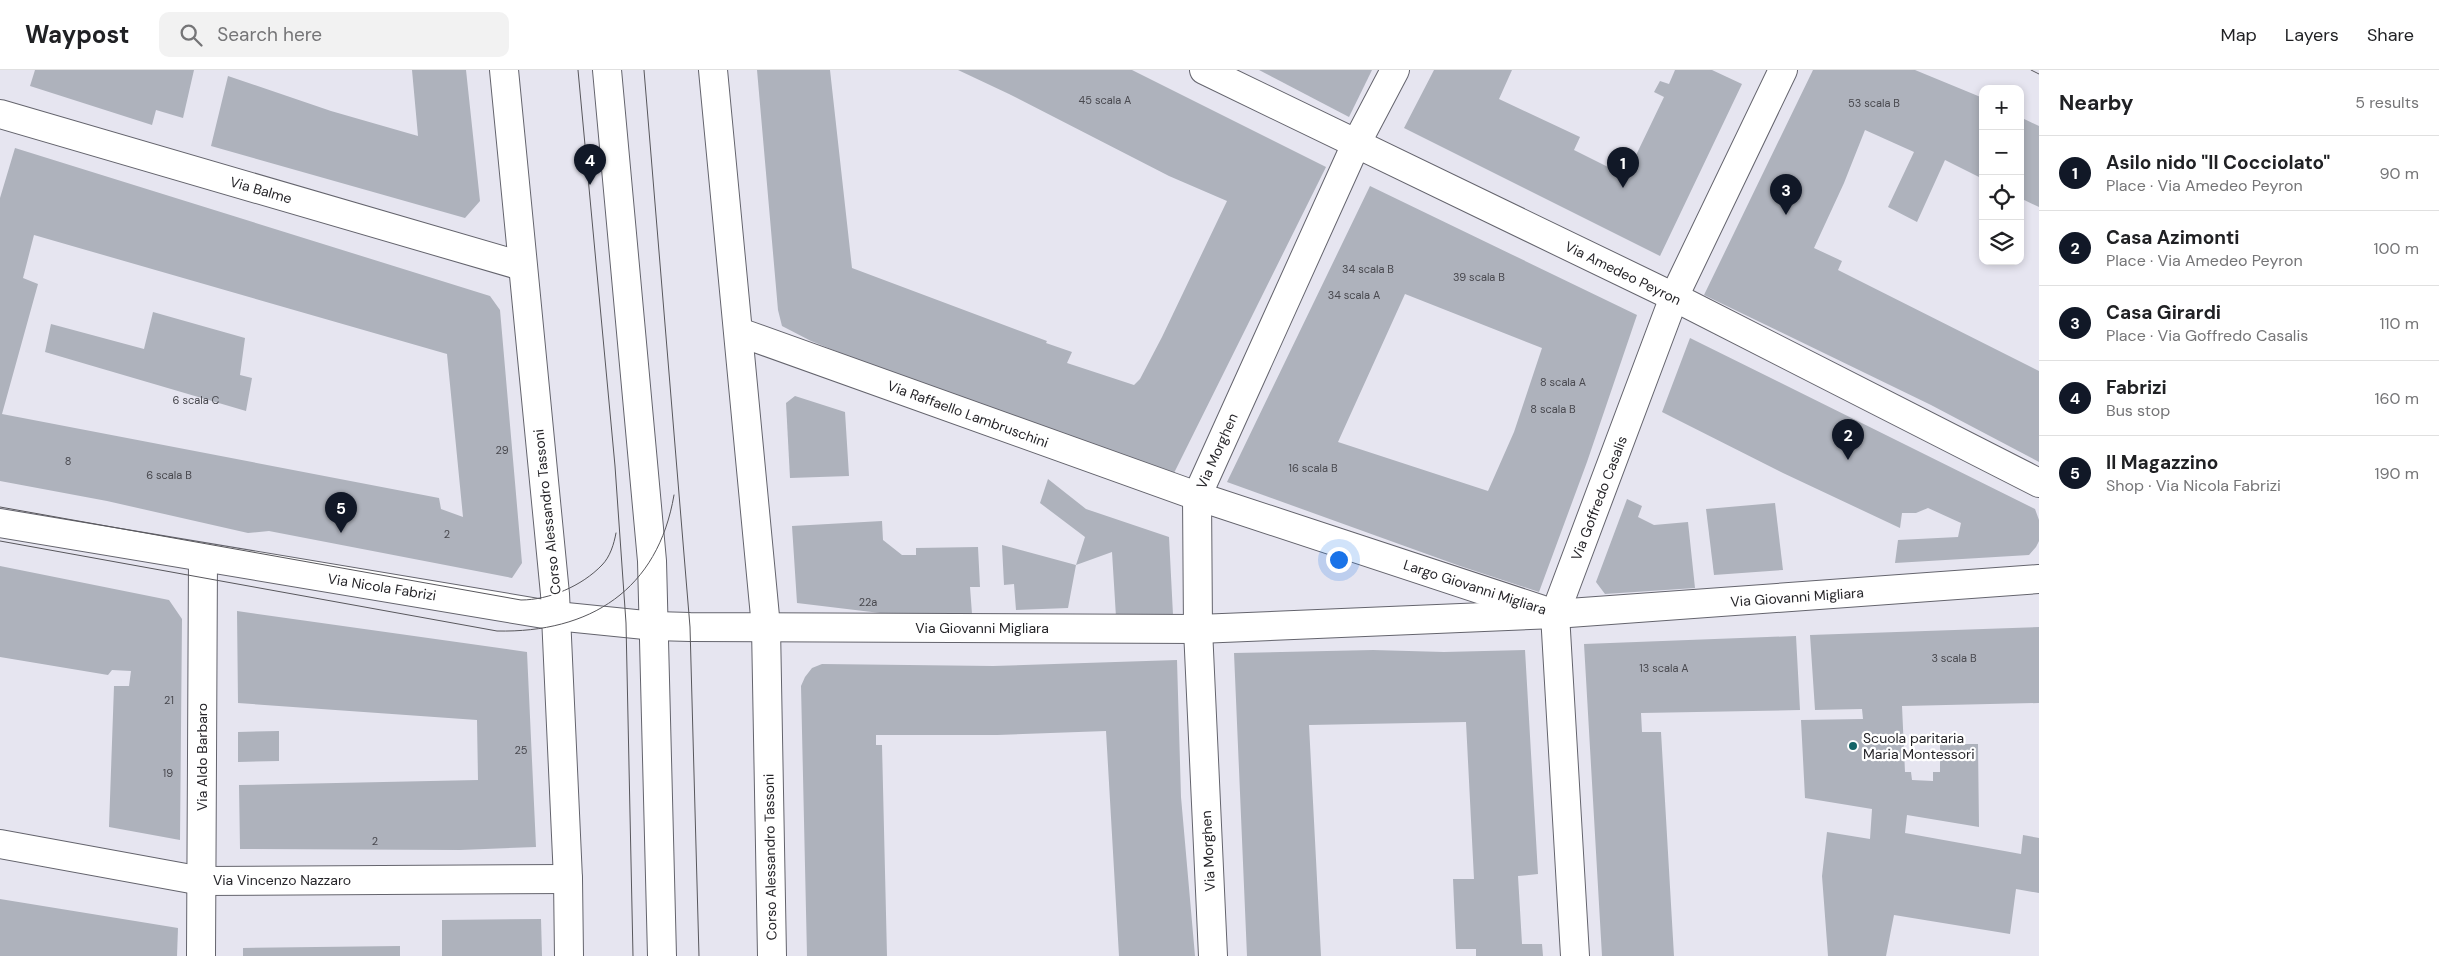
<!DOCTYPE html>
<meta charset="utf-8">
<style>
:root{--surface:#fff;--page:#f2f2f2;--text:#202124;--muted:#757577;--line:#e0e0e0;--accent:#111827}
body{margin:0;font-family:"DM Sans",sans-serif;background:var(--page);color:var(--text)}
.controls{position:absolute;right:15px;top:15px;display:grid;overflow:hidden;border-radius:10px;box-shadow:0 2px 8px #0003}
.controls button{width:45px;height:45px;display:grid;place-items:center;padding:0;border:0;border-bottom:1px solid var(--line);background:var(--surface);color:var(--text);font:25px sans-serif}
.you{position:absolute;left:1338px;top:489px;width:18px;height:18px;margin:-12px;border:4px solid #fff;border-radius:50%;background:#1a73e8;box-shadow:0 0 0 8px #1a73e833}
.badge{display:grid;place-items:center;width:32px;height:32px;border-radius:50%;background:var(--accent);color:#fff;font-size:16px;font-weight:700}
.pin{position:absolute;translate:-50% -41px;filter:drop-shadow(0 1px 2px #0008)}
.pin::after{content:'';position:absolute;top:26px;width:18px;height:15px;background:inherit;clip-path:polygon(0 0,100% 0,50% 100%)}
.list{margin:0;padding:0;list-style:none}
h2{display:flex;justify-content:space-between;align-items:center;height:65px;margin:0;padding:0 20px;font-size:21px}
h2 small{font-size:16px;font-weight:400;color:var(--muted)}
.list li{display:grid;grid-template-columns:32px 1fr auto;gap:15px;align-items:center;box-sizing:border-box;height:75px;padding:0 20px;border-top:1px solid var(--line)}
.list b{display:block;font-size:19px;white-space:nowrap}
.list p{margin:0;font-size:16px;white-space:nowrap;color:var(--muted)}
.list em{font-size:16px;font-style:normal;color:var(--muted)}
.icon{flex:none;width:28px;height:28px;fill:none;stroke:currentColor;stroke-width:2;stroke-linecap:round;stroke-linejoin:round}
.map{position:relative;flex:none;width:2039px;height:886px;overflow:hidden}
header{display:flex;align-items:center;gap:30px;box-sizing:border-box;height:70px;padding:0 25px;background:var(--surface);border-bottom:1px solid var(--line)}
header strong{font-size:24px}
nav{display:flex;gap:28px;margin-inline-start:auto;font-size:18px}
.search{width:350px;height:45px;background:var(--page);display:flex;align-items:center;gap:12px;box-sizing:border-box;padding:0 18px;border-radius:10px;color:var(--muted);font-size:19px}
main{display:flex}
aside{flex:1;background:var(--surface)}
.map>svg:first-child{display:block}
.building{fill:#aeb2bc;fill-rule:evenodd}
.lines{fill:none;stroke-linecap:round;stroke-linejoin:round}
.minor-casing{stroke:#64646d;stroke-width:30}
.major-casing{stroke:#64646d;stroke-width:30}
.minor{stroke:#fff;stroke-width:28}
.major{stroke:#fff;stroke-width:28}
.tram{stroke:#58575c;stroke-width:1}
.poi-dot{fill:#146467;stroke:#fff;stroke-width:2}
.labels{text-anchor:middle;stroke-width:4.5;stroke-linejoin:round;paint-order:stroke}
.number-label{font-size:11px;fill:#48484e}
.street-label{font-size:14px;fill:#262529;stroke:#fff}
.poi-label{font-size:14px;fill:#262529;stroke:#fff;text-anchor:start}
</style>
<header>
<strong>Waypost</strong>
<div class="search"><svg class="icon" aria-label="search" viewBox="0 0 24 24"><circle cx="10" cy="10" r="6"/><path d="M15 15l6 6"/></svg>Search here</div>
<nav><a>Map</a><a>Layers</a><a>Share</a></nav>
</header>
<main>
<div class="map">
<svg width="2039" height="886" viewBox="0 0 2039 886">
<rect width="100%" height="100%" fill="#e6e5f0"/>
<!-- building -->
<g class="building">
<path d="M35,0h159l-11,48 -27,-8 -4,15 -122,-39z"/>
<path d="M412,0h54l14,131 -15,17 -254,-72 17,-70 103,35 87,25z"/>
<path d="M757,0h73l22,198 195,73 -1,2 26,9 -5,11 67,22 6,-6 22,-42 65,-136 -58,-25 -160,-82 -51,-24h174l194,97 -152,306 -84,-30 -47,-14 -146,-53 -86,-35 -29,-15 -4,-16z"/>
<path d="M1259,0h113l-23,47z"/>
<path d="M1434,0h78l-13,29 81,38 -6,13 52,26 38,-79 -10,-5 6,-11 9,3 6,-14h37l30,14 -82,172 -256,-128z"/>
<path d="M1813,0h102l68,28v81l-38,-19 -28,62 -29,-15 26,-55 -49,-22 -21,53 -30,65 28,13 -4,9 201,101v91l-108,-57 -227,-110z"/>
<path d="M2020,47l19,9v81l-19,-9z"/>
<path d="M15,78l475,148 10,14 22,253 -10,15 -243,-47 -21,2 -141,-32 -107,-20v-283zM34,165l413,119 16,163 -22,-8 -2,-11 -437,-84 36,-130 -15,-6z"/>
<path d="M1370,116l267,129 -50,147 -48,130 -79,-26 -233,-84zM1405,224l137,54 -28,84 -26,59 -150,-49z"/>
<path d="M153,242l92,26 -5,37 12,3 -6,33 -201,-59 6,-28 93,25z"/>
<path d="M1690,268l345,171 4,11v21l-3,6 -7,8 -134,8 3,-23 60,-3 3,-14 -33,-15 -12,5h-14l-2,15 -117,-55 -121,-61z"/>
<path d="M795,326l50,16 4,64 -59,2 -4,-75z"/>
<path d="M1048,409l38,30 83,28 4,78 -57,2 -4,-65 -36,13 -8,43 -52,2 -2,-26 -10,1 -2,-40 74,20 9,-28 -45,-34z"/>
<path d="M1627,429l15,7 -4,11 16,8 34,-3 7,66 -90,6 -9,-12z"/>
<path d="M1775,433l8,67 -69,5 -8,-66z"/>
<path d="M882,451l1,19 19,15h14v-7l62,-1 2,40h-10l2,27 -67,2 -108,-13 -5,-77z"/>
<path d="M0,496l169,34 13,19 -2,221 -71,-13 5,-141h15l2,-15 -19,-1 -4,5 -108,-18z"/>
<path d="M237,541l290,41 9,195 -76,3 -220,-1 -1,-64 239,-5 -1,-60 -239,-17z"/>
<path d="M2039,557v76l-137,3 3,66h6l1,8 21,1v-9h7v-28h38l1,83 -72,-12 -2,18 116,21 2,-19 16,3v55l-23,-4 -6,45 -116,-19 -8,41h-58l-6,-80 5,-44 43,7 2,-30 -67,-11 -4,-78 62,-1 -1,-10 -47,1 -5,-75z"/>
<path d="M1796,566l4,74 -159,3 1,19h19l13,224h-72l-18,-312z"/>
<path d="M1373,580l71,2 81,-2 13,224 -20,2 4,68h20l1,12h-67v-7h-20l-3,-70h21l-8,-157 -157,3 12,231h-74l-13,-303z"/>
<path d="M1177,590l4,137 14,159h-76l-13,-225 -109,4h-121v10h6l5,211h-80l-6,-270 4,-9 7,-9 10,-4 171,2z"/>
<path d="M279,661v30l-41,1v-30z"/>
<path d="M0,829l178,29 -1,28h-177z"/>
<path d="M541,849l1,37h-100v-36z"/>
<path d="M400,876v10h-157v-8z"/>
</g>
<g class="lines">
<defs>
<g id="minor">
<path d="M504,0l51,524 13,285 1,77"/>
<path d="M713,0l53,557 6,329"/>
<path d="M1204,0l470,227 365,186"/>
<path d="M0,44l522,152"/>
<path d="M739,262l458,164 343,113"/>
<path d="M0,453l556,93 99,10 35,1 508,2 357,-15 484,-35"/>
<path d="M0,774l202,37 366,-2"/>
<path d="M201,886l2,-398"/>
<path d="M1213,886l-15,-327 -1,-133 159,-352 39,-74"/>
<path d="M1575,886l-20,-342 119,-317 109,-227"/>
</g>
<path id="major" d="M607,0l45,491 10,395"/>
</defs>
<!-- minor casing -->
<use href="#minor" class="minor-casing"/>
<!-- major casing -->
<use href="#major" class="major-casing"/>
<!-- minor -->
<use href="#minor" class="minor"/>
<!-- major -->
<use href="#major" class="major"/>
<!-- tram -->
<g class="tram">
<path d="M578,0l37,396 11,157 7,333"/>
<path d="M644,0l46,557 9,329"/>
<path d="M2031,0l8,4"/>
<path d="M0,437l521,93c28,0 61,-14 81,-35 8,-8 12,-21 14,-32"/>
<path d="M0,471l497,90c93,2 161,-41 177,-136"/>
</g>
</g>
<!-- markers -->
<circle class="poi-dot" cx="1853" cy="676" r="5"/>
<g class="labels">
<!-- number labels -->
<g class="number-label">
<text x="1105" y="34">45 scala A</text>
<text x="1874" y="37">53 scala B</text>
<text x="1368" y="203">34 scala B</text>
<text x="1479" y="211">39 scala B</text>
<text x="1354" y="229">34 scala A</text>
<text x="1563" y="316">8 scala A</text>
<text x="196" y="334">6 scala C</text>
<text x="1553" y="343">8 scala B</text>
<text x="502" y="384">29</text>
<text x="68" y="395">8</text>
<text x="1313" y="402">16 scala B</text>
<text x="169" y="409">6 scala B</text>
<text x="447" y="468">2</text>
<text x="868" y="536">22a</text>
<text x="1954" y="592">3 scala B</text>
<text x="1664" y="602">13 scala A</text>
<text x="169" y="634">21</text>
<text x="521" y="684">25</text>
<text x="168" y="707">19</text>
<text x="375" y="775">2</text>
</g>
<!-- street labels -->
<g class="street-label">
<text transform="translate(261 120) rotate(16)" y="5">Via Balme</text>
<text transform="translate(1623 203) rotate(26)" y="5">Via Amedeo Peyron</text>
<text transform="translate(968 344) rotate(20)" y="5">Via Raffaello Lambruschini</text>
<text transform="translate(1217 381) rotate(-66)" y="5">Via Morghen</text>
<text transform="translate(1599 428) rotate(-69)" y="5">Via Goffredo Casalis</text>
<text transform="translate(547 442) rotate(-96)" y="5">Corso Alessandro Tassoni</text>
<text transform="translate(382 517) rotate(9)" y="5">Via Nicola Fabrizi</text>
<text transform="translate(1475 517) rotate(18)" y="5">Largo Giovanni Migliara</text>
<text transform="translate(1797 527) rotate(-4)" y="5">Via Giovanni Migliara</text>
<text x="982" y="563">Via Giovanni Migliara</text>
<text transform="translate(202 687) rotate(-90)" y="5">Via Aldo Barbaro</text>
<text transform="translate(1208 781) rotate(-93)" y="5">Via Morghen</text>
<text transform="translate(770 787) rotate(-91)" y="5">Corso Alessandro Tassoni</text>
<text x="282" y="815">Via Vincenzo Nazzaro</text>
</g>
<!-- poi labels -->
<g class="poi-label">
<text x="1863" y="673">Scuola paritaria<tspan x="1863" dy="16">Maria Montessori</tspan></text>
</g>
</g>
</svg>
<div class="controls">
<button>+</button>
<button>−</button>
<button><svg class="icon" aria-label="locate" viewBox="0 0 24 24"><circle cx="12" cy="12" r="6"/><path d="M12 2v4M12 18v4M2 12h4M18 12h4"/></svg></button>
<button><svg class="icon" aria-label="layers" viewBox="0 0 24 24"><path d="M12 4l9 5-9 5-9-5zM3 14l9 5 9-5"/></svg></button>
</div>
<div class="you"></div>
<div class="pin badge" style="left:1623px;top:118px">1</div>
<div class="pin badge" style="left:1848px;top:390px">2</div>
<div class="pin badge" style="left:1786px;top:145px">3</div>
<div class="pin badge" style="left:590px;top:115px">4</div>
<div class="pin badge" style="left:341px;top:463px">5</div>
</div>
<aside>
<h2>Nearby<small>5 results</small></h2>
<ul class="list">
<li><span class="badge">1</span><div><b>Asilo nido &quot;Il Cocciolato&quot;</b><p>Place · Via Amedeo Peyron</p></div><em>90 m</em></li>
<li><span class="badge">2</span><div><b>Casa Azimonti</b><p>Place · Via Amedeo Peyron</p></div><em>100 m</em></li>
<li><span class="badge">3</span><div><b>Casa Girardi</b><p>Place · Via Goffredo Casalis</p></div><em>110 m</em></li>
<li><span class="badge">4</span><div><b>Fabrizi</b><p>Bus stop</p></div><em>160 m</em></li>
<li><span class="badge">5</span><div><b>Il Magazzino</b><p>Shop · Via Nicola Fabrizi</p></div><em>190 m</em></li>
</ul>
</aside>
</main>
